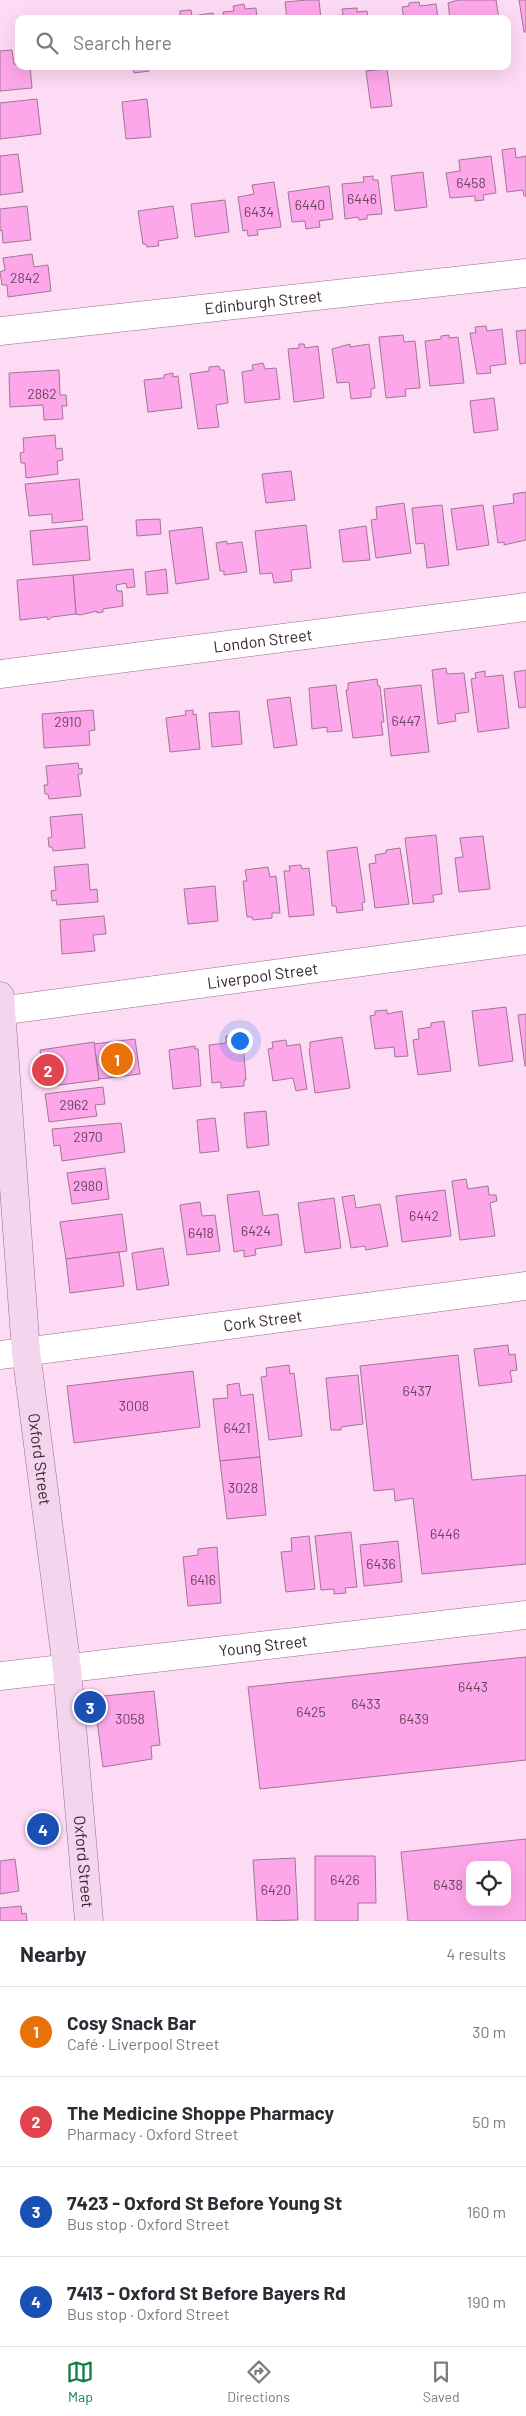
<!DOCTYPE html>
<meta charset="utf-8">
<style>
:root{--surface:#fff;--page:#f7f7f7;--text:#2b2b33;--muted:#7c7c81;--line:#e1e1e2;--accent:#0b8043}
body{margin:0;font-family:Barlow,sans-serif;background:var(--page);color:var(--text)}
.controls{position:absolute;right:15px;bottom:15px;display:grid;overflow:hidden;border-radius:10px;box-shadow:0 5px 20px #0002}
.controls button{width:45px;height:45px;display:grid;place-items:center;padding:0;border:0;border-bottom:1px solid var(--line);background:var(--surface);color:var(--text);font:25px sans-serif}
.you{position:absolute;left:239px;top:1040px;width:18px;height:18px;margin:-12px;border:4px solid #fff;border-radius:50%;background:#1a73e8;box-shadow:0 0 0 8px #1a73e833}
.badge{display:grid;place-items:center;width:32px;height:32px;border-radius:50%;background:var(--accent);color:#fff;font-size:16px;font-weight:700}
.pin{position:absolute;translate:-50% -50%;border:2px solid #fff;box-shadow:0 1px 5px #0006}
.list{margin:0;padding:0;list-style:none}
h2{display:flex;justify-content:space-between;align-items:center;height:65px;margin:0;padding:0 20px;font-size:21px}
h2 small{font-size:16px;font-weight:400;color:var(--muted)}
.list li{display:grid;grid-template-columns:32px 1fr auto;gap:15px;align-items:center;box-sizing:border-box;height:90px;padding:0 20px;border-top:1px solid var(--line)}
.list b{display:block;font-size:19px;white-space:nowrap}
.list p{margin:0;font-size:16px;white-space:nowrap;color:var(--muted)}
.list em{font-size:16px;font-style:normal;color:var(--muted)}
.icon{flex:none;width:28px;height:28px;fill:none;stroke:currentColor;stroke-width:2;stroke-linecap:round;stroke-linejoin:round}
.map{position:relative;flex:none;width:526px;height:1921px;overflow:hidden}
.search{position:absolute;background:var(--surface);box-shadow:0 5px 20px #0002;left:15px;right:15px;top:15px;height:55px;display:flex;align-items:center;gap:12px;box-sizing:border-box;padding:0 18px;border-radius:10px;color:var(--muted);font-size:19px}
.sheet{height:425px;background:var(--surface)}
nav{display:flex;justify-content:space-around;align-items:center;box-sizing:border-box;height:70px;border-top:1px solid var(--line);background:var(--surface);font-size:14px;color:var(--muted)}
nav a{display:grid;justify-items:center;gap:2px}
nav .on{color:var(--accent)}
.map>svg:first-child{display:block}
.building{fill:#fda7ea;stroke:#9f7795;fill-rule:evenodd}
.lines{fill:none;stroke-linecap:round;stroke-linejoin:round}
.minor-casing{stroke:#956e8c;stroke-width:29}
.secondary-casing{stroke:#956e8c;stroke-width:29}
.minor{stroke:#fff;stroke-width:28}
.secondary{stroke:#f4d5ee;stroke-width:28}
.labels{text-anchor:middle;stroke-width:4;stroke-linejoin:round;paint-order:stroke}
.number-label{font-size:14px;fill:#684660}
.street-label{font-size:16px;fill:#362532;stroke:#fedbf5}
</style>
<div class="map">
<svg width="526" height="1921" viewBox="0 0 526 1921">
<rect width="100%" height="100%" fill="#fedbf5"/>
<!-- building -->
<g class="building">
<path d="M307,0h12l2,19h-34l-2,-17z"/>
<path d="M458,0h38l3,19h-49l-2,-16z"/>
<path d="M519,0h7v32h-2z"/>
<path d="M419,2l1,4 16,-2 2,15h-34l-2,-12 7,-1v-3z"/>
<path d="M244,4l1,5 11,-1 1,11h-33l-1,-7 11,-1 -1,-5z"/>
<path d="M357,8v4l10,-1 1,8h-35v-3l10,-1 -1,-6z"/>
<path d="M191,10l1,6 21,-3v6h-33v-8z"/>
<path d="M12,50l2,14 16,2 2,22 -32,3v-40z"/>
<path d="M133,66h15l1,5 -15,2z"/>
<path d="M387,69l5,37 -21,2 -5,-37z"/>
<path d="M37,99l4,35 -41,5v-36z"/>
<path d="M147,99l4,38 -25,2 -4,-37z"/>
<path d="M515,148l1,10 10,-2v40h-2l-1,-6 -16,2 -5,-42z"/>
<path d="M18,154l5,38 -23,3v-39z"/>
<path d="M491,156l5,37 -13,2 1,5 -9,1v-5l-25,2 -4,-25 14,-2 -1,-11z"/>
<path d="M423,172l4,35 -32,4 -4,-35z"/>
<path d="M373,176v4h5l4,34 -15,1v4l-8,1 -1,-3 -13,2 -3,-35 22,-2 -1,-5z"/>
<path d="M274,182l7,45 -24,3 1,5 -10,1 -1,-6 -4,1 -5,-34 16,-3 -2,-9z"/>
<path d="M329,186l4,33 -14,2 1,6 -14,2 -1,-8 -13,1 -4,-30z"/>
<path d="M225,200l4,32 -34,5 -4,-33z"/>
<path d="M27,206l4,34 -28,3 -1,-13 -2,1v-22z"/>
<path d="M173,206l5,32 -20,3 1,5 -12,1 -1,-3h-3l-5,-33z"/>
<path d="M32,254l2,13 14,-2 3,26 -43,6 -1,-12h-5l-2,-13 5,-2 -2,-12z"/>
<path d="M486,326l1,5 15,-2 4,35 -16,2 1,7 -14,1 -7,-41h6l-1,-6z"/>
<path d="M526,330v33l-6,1 -4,-33z"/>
<path d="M403,335l1,7 11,-1 5,47 -15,1 1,7 -20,2 -7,-61z"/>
<path d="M449,335v3l9,-1 6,46 -34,3 -5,-45 16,-2v-3z"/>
<path d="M299,344h5l1,4 13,-2 6,52 -30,4 -6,-53 11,-1z"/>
<path d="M350,344v3l19,-3 6,44 -4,1v8l-20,2 -2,-17 -12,1 -5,-34z"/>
<path d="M263,363l2,6 11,-1 4,31 -35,4 -3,-31 11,-2 -1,-5z"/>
<path d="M219,366l1,4h4l4,33 -12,2 3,22 -21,2 -8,-55 19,-3v-4z"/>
<path d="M59,370l1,25h6l1,11h-5l1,13 -19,1 -1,-15 -33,2 -1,-34z"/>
<path d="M173,373v4l5,-1 4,32 -34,4 -4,-32 20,-2v-3z"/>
<path d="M494,398l4,32 -24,3 -4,-32z"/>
<path d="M55,435l1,14 6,-1 1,12 -6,1 1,13 -32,4 -1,-15h-4l-1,-10 4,-1 -1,-14z"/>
<path d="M291,471l4,29 -29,3 -4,-29z"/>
<path d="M79,479l4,41 -31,3v-9l-23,2 -4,-32z"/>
<path d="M526,492v48l-22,5v-3l-6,1 -5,-37 21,-3 -1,-9z"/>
<path d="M404,503l7,50 -35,5 -5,-38 6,-1 -1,-12z"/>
<path d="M442,505l7,60 -22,3 -3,-25 -8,1 -4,-36z"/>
<path d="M483,505l6,40 -32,5 -6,-41z"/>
<path d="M160,519l1,15 -24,2 -1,-16z"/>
<path d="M306,525l5,43 -20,2 1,11 -18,2 -2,-10 -12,1 -5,-43z"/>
<path d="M87,526l3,34 -57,5 -3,-34z"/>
<path d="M366,526l4,34 -27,2 -4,-32z"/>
<path d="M202,527l7,52 -33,5 -7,-53z"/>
<path d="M227,541v3l15,-2 5,30 -23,3v-4h-4l-4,-28z"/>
<path d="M133,569l2,18 -8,1 -1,-5 -10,2 1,6h5l1,15 -20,3v3l-6,1v-2l-17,4 -4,-1 -3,-39z"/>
<path d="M166,569l2,24 -21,2 -2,-23z"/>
<path d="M73,575l3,39 -24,3 -4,3 -1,-3 -27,3 -3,-40z"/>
<path d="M446,668l1,6 17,-1 5,39 -14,2 1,7 -18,3 -6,-54z"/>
<path d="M526,670v37l-7,1 -5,-36z"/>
<path d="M485,671v6l18,-2 6,53 -31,4 -7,-53 5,-1 -1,-5z"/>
<path d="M377,679l1,7h2l4,36h-3l2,13 -30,3 -7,-48h2v-7z"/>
<path d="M336,685l6,46 -15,1v-5l-15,2 -3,-41z"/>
<path d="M421,685l8,67 -38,4 -7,-67z"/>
<path d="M290,697l7,48 -23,3 -7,-48z"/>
<path d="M93,710l2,20 -6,1 1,14 -46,3 -2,-34z"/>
<path d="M193,710v5l3,-1 4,35 -30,3 -4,-34 20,-3 -1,-4z"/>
<path d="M239,711l3,33 -30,3 -3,-34z"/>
<path d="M78,763l1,6 3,-1v6h-4l3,22 -32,3 -1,-5h-3l-1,-9h4l-2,-19z"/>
<path d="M82,814l3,34 -32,3 -1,-4h-3l-1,-9 4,-1 -2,-20z"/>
<path d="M436,835l6,59 -9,1 1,7 -21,2 -8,-66z"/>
<path d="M483,836l7,53 -31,3 -4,-34 8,-1 -3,-19z"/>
<path d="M357,847l8,55 -3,1 1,7 -26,3 -1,-7h-4l-5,-55z"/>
<path d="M400,848l9,56 -34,4 -6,-44 7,-1 -1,-8 11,-2v-3z"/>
<path d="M88,864l2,26 7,-1 1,13 -41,3 -1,-5 -4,1 -1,-10 5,-1 -2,-23z"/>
<path d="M301,865l1,4 7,-1 5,47 -25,2 -5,-46h6l-1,-5z"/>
<path d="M268,867l2,10 6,-1 4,37h-8v5l-19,2 -1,-3h-5l-4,-36h4l-2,-11z"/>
<path d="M215,886l3,35 -30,3 -4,-35z"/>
<path d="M104,916l2,18 -13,1 2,16 -33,3 -2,-34z"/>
<path d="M506,1007l7,54 -34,5 -7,-55z"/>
<path d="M387,1010v4l15,-3 6,45 -13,1 -1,-10 -19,2 -5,-33 5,-1v-4z"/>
<path d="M526,1014v52h-1l-7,-51z"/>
<path d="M444,1021l7,50 -33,4 -5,-35 6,-1 -1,-10 13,-2v-4z"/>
<path d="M226,1036h10l1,6h6l3,38h-2v6l-23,2v-6l-9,1 -3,-38 17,-2z"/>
<path d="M342,1037l8,51 -35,5 -6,-44 1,-1v-6z"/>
<path d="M135,1039l5,35 -41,5 -5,-35z"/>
<path d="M286,1040l1,6 13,-2 7,45 -11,2 -3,-13 -20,3 -5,-32 5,-1 -1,-6z"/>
<path d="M94,1042l5,38 -48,6 -1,-6 -6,1 -4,-31z"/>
<path d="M195,1046v3h3l3,37 -28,3 -4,-39z"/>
<path d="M103,1087l2,17 -10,1 2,11 -48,6 -4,-28z"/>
<path d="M266,1111l3,34 -22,3 -3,-35z"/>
<path d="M215,1118l4,33 -19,2 -3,-33z"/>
<path d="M121,1123l4,29 -63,9 -2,-16 -6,1 -2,-17z"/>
<path d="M105,1168l4,31 -37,5 -5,-31z"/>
<path d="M466,1179l2,10 20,-3 1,9h7l1,6 -7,2 5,33 -35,4 -8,-59z"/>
<path d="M445,1190l6,46 -49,6 -6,-46z"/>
<path d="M259,1191l4,25 15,-2 4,31 -27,4 1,6 -12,2v-7l-10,2 -7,-57z"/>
<path d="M354,1195l2,13 24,-4 8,42 -22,4 -1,-4 -14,2 -9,-51z"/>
<path d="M334,1198l7,50 -36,5 -7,-50z"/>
<path d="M200,1202l2,14 13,-1 5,36 -33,4 -7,-50z"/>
<path d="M122,1214l5,37 -61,8 -6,-37z"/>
<path d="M163,1248l6,37 -32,5 -5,-37z"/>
<path d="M119,1252l5,34 -54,7 -4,-34z"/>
<path d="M508,1345l1,10 6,-1 2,16 -7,1 2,11 -33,4 -5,-37z"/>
<path d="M458,1355l14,125 54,-5v89l-104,10 -9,-76 -18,3 -1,-12 -20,2 -14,-125z"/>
<path d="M289,1365l1,9 4,-1 8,63 -33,4 -8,-63 6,-1 -1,-8z"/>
<path d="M193,1371l7,56 -126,16 -7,-57z"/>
<path d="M358,1375l5,49 -22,3v3h-10l-5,-52z"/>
<path d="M239,1383l2,13 12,-2 7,63 -40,4 -7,-62 15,-1 -1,-13z"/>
<path d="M260,1457l6,58 -39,4 -7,-58z"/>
<path d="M351,1532l6,55 -12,1 1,5 -12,1v-5l-13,1 -6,-54z"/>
<path d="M309,1536l6,53 -29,3 -5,-40 11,-1 -1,-13z"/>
<path d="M398,1541l4,41 -38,4 -4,-41z"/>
<path d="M217,1547l4,56 -33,3 -5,-49 15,-2v-6z"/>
<path d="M526,1657v103l-266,29 -12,-102z"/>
<path d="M154,1691l6,54 -9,1 1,13 -49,8 -9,-70z"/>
<path d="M526,1839v82h-118l-7,-69zM470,1865h37v37h-37z"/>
<path d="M315,1856h60l1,47h-18v18h-43z"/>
<path d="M295,1858l3,62 -41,1 -4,-61z"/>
<path d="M15,1859l4,32 -19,3v-33z"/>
<path d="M21,1906l1,8 4,-1 1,8h-27v-13z"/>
</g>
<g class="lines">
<defs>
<g id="minor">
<path id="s1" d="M0,331l526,-58"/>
<path id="s2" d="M0,674l526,-67"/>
<path id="s3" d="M0,1011l526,-71"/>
<path id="s4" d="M0,1355l526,-69"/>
<path id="s5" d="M0,1676l526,-61"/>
</g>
<g id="secondary">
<path id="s6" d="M0,996l26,356 41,317 22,252"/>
</g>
</defs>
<!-- minor casing -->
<use href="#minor" class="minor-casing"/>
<!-- secondary casing -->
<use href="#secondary" class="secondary-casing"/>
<!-- minor -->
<use href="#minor" class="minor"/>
<!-- secondary -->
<use href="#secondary" class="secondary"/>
</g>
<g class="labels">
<!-- number labels -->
<g class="number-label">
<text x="471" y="188">6458</text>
<text x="362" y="204">6446</text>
<text x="310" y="210">6440</text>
<text x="259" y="217">6434</text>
<text x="25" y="283">2842</text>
<text x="42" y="399">2862</text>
<text x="406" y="726">6447</text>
<text x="68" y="727">2910</text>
<text x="74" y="1110">2962</text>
<text x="88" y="1142">2970</text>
<text x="88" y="1191">2980</text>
<text x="424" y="1221">6442</text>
<text x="256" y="1236">6424</text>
<text x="201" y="1238">6418</text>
<text x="417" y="1396">6437</text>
<text x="134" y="1411">3008</text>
<text x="237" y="1433">6421</text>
<text x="243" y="1493">3028</text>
<text x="445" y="1539">6446</text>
<text x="381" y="1569">6436</text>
<text x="203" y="1585">6416</text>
<text x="473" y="1692">6443</text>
<text x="366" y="1709">6433</text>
<text x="311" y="1717">6425</text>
<text x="130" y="1724">3058</text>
<text x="414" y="1724">6439</text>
<text x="345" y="1885">6426</text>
<text x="448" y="1890">6438</text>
<text x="276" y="1895">6420</text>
</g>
<!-- street labels -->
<g class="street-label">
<text dy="6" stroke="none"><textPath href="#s1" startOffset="265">Edinburgh Street</textPath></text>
<text dy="6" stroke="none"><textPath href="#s2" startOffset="265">London Street</textPath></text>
<text dy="6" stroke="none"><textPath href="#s3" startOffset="265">Liverpool Street</textPath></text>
<text dy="6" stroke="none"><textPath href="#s4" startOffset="265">Cork Street</textPath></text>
<text dy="6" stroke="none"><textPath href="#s6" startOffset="465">Oxford Street</textPath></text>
<text dy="6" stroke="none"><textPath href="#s5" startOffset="265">Young Street</textPath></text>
<text dy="6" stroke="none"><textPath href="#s6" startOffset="870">Oxford Street</textPath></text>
</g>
</g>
</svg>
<div class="controls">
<button><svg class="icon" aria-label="locate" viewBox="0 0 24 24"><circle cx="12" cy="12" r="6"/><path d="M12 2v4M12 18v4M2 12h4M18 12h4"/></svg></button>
</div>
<div class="you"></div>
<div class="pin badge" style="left:117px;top:1059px;background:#e8710a">1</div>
<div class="pin badge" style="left:48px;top:1070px;background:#e0444e">2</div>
<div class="pin badge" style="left:90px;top:1707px;background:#1a4fb4">3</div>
<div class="pin badge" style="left:43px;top:1829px;background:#1a4fb4">4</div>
<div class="search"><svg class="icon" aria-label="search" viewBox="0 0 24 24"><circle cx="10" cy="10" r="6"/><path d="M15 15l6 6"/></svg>Search here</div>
</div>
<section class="sheet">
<h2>Nearby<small>4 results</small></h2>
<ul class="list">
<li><span class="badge" style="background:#e8710a">1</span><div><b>Cosy Snack Bar</b><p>Café · Liverpool Street</p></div><em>30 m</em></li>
<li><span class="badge" style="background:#e0444e">2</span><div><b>The Medicine Shoppe Pharmacy</b><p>Pharmacy · Oxford Street</p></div><em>50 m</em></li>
<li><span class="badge" style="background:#1a4fb4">3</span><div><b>7423 - Oxford St Before Young St</b><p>Bus stop · Oxford Street</p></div><em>160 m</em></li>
<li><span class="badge" style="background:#1a4fb4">4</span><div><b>7413 - Oxford St Before Bayers Rd</b><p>Bus stop · Oxford Street</p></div><em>190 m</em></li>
</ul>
</section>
<nav>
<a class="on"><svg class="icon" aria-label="map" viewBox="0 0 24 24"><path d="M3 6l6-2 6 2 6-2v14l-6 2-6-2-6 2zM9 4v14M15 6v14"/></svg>Map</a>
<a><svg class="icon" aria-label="directions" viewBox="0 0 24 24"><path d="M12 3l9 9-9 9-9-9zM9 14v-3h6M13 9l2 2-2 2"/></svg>Directions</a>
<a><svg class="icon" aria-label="saved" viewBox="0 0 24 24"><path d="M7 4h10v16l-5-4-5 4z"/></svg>Saved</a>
</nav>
